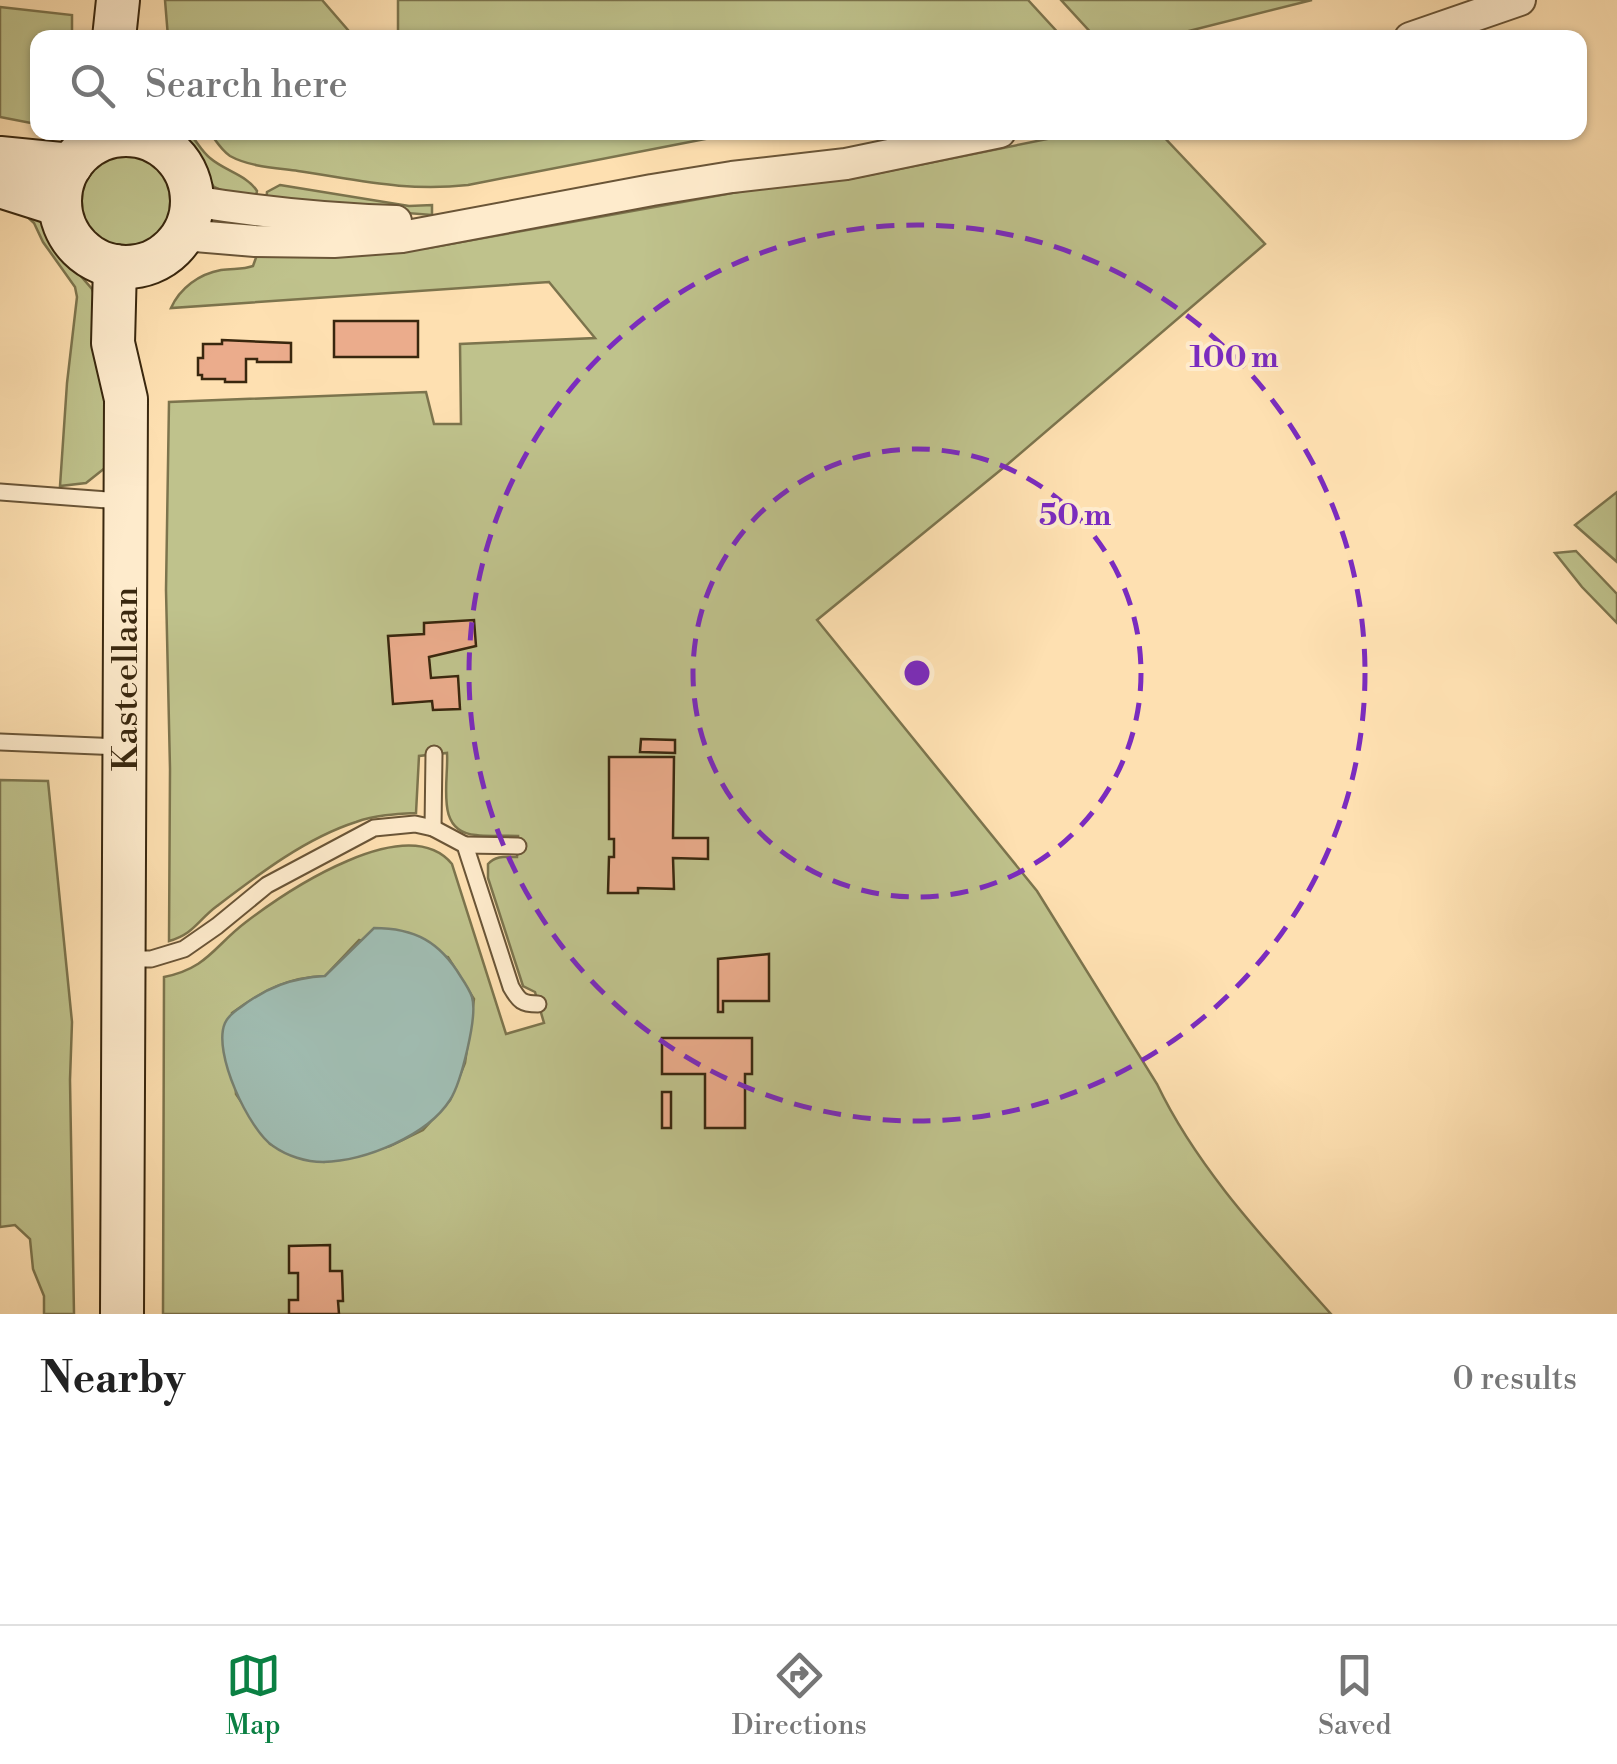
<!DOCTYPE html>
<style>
:root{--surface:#fff;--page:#f6f6f6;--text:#222;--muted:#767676;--line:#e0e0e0;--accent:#0b8043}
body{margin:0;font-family:"Libre Bodoni",serif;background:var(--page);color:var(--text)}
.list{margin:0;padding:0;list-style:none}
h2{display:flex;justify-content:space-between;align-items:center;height:130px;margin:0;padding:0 40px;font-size:42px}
h2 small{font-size:32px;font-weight:400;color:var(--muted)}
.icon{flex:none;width:55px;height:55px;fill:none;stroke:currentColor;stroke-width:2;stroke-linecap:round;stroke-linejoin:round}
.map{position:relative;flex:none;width:1617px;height:1314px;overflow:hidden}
.search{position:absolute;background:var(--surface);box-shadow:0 2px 8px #0004;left:30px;right:30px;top:30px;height:110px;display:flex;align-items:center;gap:25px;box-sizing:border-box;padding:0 35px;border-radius:20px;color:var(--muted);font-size:38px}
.sheet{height:310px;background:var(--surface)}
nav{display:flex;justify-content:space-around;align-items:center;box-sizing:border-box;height:140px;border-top:2px solid var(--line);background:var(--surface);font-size:28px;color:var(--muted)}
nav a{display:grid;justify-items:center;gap:5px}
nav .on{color:var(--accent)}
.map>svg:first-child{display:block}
.green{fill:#bfc28c;stroke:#7c744d;stroke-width:2.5;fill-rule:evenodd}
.water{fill:#a0bcb1;stroke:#778070;stroke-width:2.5}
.building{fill:#ebac8c;stroke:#39270e;stroke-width:2.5}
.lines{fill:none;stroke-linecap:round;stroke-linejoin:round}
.lane-casing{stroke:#6a5537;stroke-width:19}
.street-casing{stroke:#6a5537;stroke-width:34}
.secondary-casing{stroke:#39270e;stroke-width:46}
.lane{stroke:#feebcc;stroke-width:15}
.street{stroke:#feebcc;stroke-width:30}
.secondary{stroke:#feebcc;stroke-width:42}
.ring{fill:none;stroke:#7b2cbf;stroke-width:5;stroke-dasharray:18 12}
.labels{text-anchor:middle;stroke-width:8;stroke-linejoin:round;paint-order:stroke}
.street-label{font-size:35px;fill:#39270e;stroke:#feebcc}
.centre{fill:#7b2cbf;stroke:#feebcc;stroke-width:5}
.ring-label{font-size:30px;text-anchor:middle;font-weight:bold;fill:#7b2cbf;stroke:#feebcc;stroke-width:8;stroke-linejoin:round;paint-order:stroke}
</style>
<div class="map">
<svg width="1617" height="1314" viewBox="0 0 1617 1314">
<rect width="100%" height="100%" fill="#fee0b1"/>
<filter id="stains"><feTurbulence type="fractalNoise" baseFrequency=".002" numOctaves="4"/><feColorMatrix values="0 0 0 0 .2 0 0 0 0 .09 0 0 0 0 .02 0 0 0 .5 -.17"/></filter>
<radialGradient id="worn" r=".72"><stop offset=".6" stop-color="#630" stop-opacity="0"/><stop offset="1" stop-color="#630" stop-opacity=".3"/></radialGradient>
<!-- green -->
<g class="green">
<path d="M165,0h157l32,37h-186z"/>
<path d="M398,0h630l34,37h-664z"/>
<path d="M1061,0h251l-147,37h-70z"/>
<path d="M0,7l72,8v22l-34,1 -2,86 -36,-7z"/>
<path d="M171,133h18c8,8 12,18 21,25 15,13 37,17 47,33l-2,9 -25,-6 -16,-7 -19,-27z"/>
<path d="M210,133h526l-268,52c-62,7 -109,-5 -170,-14 -21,-3 -48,-4 -68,-15 -8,-5 -14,-15 -20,-23z"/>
<path d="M1077,133h83l105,111 -257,220 -191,156 220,271 120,193c41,86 111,159 174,230h-1168l1,-337c44,-9 50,-31 82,-55 42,-32 161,-112 206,-58l54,170 38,-11 -9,-31 -12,-6 -35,-108v-14c8,-9 18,-7 29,-7l1,-21c-14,-1 -28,1 -42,-1 -42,-3 -27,-53 -29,-82l-28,3 -3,57c-20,1 -41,2 -60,9 -50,16 -97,52 -139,84 -19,14 -23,28 -48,35l1,-172 -4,-179 3,-188 257,-10 8,32h27l-1,-80 135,-6 -46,-56 -378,26c9,-20 28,-34 50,-38 12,-2 21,0 32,-4l5,-14 61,2 109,-6 332,-60 94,-10zM359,940l89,17 26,42 -9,64 -15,37 -27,30 -33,16 -36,10 -30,6 -54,-18 -34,-50 -4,-81c30,-22 56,-36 93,-37z"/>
<circle cx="127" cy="203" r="57"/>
<path d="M280,185l129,21 23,-1v10l-166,-13 1,-10z"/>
<path d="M22,212l19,5 18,34 33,38 9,27 9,148 -24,19 -26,3 7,-103 10,-86 -2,-10 -32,-45 -9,-19z"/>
<path d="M1617,492v70l-42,-37z"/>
<path d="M1576,551l41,43v29l-35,-36 -27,-34z"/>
<path d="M0,780l48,1 24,241 -2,58 4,234h-30v-18l-11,-27 -3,-30 -15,-14 -15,2z"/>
</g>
<!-- water -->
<path class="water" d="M374,928c41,0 66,14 87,49 4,6 9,14 11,20 6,19 -11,86 -22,103 -23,36 -85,61 -127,62 -17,0 -36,-6 -50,-16 -24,-16 -61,-94 -48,-123 3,-7 10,-12 16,-16 26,-20 51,-29 84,-31z"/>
<!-- building -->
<g class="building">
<rect x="334" y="321" width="84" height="36"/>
<path d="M222,340l69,3v19h-34v-3h-11v23h-21v-3h-23v-4h-4v-17h5v-14h19z"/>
<path d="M474,620l2,26 -47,11 2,21 27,-2 2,33 -27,1 -1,-9 -39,3 -5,-68 36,-2v-11z"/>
<path d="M641,739l34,1v13l-35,-1z"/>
<path d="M609,757h65l-1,81h35v21l-35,-1 1,31 -36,-1v5h-30l1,-36h5v-18h-5z"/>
<path d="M769,954v47h-46v11h-5v-53z"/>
<path d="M662,1038h90v36h-7v54h-40v-54h-43z"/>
<rect x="662" y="1092" width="9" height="36"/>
<path d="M330,1245v26h12l1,30h-5l1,13h-50v-14h9v-27h-9v-27z"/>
</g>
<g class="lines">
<defs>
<g id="lane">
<path d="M0,492l121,9"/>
<path d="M0,742l121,5"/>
<path d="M433,828l1,-74"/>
<path d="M465,845l53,1"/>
<path d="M128,959h23l33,-10 33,-23 50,-41 107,-57 41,-4 18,4 32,17 46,142c8,14 11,17 27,17"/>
</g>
<g id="street">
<path d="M1410,38l110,-38"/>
<path d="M192,201c68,11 135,18 204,20"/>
<path d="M183,235l72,6 79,1 68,-5 250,-47 80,-13 114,-13 154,-32"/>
</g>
<g id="secondary">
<path d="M114,38l4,-38"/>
<circle cx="126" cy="201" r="66"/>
<path d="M0,158l71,7"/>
<path d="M0,186l60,19"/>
<path d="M115,266l-2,77 13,56 -4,915"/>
</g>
</defs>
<!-- lane casing -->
<use href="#lane" class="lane-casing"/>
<!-- street casing -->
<use href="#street" class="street-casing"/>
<!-- secondary casing -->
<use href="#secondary" class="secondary-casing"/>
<!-- lane -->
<use href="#lane" class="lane"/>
<!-- street -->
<use href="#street" class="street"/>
<!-- secondary -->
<use href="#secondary" class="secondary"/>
</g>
<!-- distance rings -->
<g class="ring">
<circle cx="917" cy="673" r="224"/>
<circle cx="917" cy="673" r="448"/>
</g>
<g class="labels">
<!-- street labels -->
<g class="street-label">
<text transform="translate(125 679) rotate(-90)" y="12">Kasteellaan</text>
</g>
</g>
<circle cx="917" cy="673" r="15" class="centre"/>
<g class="ring-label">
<text x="1234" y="367">100 m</text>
<text x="1075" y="525">50 m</text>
</g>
<rect width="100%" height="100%" filter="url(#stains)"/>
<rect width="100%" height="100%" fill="url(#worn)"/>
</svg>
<div class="search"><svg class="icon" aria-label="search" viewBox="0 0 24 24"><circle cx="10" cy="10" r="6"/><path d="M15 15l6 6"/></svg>Search here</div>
</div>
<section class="sheet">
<h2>Nearby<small>0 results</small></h2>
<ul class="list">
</ul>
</section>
<nav>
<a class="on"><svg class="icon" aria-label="map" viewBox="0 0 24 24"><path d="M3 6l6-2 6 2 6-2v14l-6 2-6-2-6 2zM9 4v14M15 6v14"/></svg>Map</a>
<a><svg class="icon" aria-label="directions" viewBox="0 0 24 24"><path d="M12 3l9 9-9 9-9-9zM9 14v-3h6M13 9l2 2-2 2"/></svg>Directions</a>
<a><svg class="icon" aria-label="saved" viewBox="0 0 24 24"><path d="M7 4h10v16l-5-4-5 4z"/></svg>Saved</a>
</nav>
